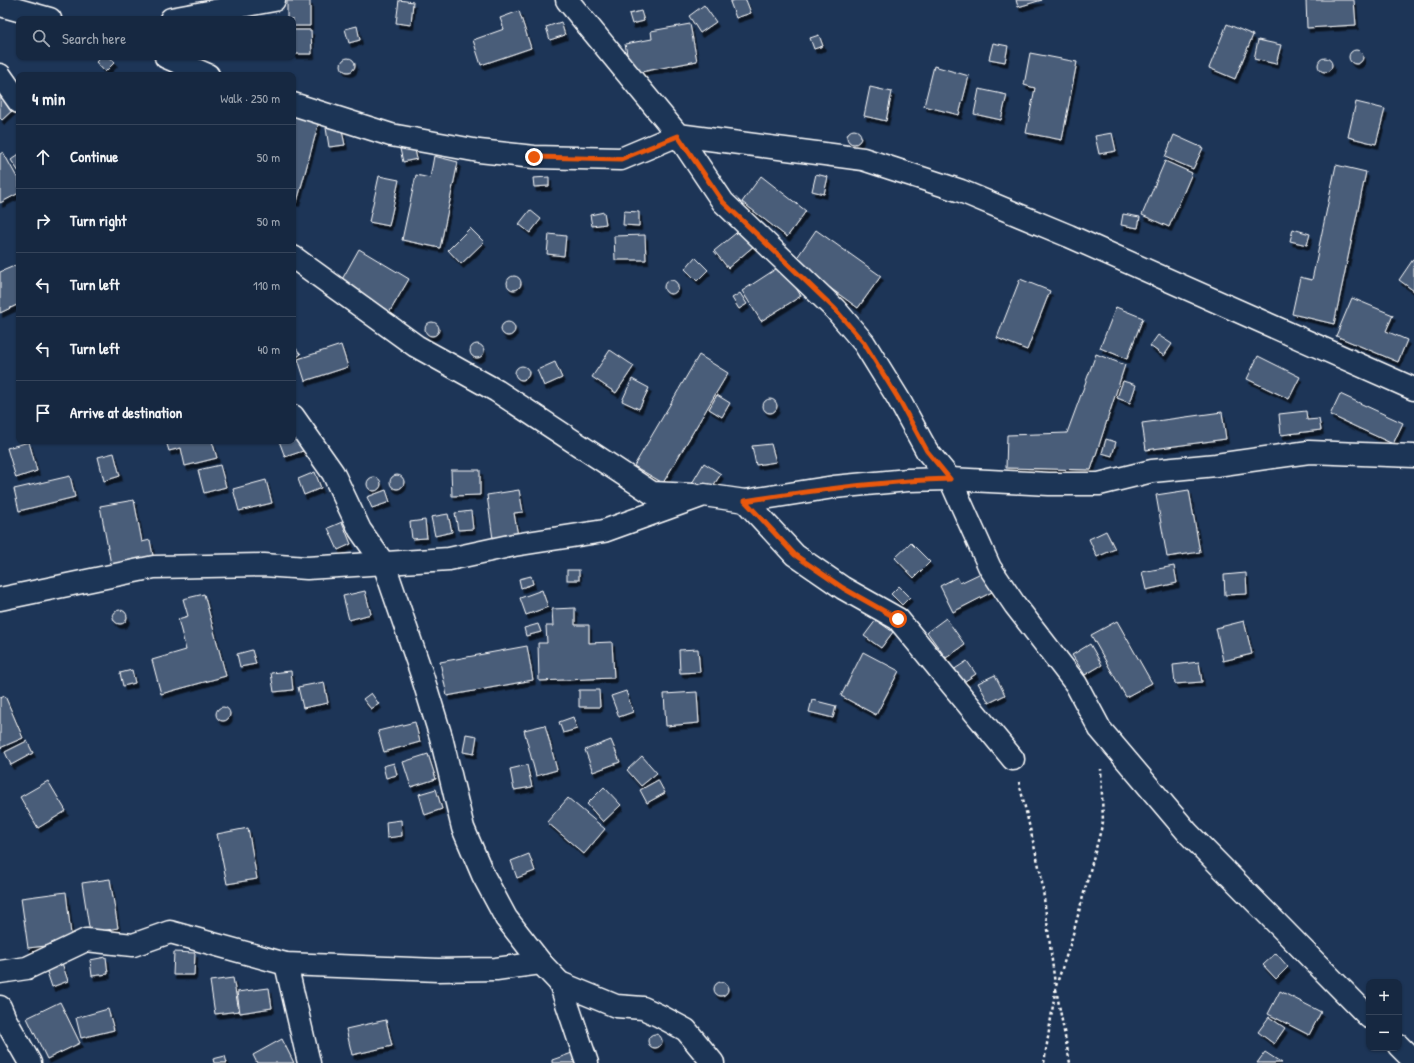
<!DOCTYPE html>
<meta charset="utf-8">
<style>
:root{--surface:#162841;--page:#1f3048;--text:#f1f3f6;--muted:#9ea6b1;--line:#35445a}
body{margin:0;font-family:"Patrick Hand",sans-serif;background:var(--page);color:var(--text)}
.controls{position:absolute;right:12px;bottom:12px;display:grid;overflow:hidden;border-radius:8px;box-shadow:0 1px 3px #0004}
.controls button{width:36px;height:36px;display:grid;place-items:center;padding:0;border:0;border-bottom:1px solid var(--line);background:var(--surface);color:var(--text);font:20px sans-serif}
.stop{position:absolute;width:12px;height:12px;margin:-9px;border:3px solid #ea580c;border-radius:50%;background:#fff}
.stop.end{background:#ea580c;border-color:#fff;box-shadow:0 1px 4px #0008}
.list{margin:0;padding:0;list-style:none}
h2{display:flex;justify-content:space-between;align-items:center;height:52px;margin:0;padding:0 16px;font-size:17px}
h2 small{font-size:13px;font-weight:400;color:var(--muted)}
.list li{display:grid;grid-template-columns:26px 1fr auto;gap:12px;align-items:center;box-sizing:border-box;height:64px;padding:0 16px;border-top:1px solid var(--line)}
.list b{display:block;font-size:15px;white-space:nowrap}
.list em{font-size:13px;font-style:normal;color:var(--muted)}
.icon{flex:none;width:22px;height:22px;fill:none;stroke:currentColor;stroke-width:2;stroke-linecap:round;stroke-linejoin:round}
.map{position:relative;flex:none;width:1414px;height:1063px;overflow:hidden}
.search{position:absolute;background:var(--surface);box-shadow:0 1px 3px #0004;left:16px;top:16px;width:280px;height:44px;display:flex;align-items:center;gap:10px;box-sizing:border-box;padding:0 14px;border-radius:8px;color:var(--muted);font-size:15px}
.panel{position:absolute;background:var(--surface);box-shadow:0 1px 3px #0004;left:16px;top:72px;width:280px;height:372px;border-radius:8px}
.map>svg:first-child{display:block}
.building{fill:#4a5d79;stroke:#fff;filter:url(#shadow)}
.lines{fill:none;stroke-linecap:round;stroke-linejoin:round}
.minor-casing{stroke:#fff;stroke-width:25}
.secondary-casing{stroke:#fff;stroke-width:25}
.path{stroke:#fff;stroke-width:2.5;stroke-dasharray:3 3;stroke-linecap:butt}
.minor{stroke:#1d3557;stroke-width:22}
.secondary{stroke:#1d3557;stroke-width:22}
.route{stroke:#ea580c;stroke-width:5}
</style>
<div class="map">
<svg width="1414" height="1063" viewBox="0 0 1414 1063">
<defs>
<filter id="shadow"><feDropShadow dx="2.5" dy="4.5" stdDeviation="0" flood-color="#0009"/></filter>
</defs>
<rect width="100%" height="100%" fill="#1d3557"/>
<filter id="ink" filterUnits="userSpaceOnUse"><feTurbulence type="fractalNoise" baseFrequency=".025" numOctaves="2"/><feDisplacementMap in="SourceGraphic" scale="8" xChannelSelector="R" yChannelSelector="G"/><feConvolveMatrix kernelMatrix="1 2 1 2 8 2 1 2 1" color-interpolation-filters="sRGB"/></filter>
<g filter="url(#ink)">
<!-- building -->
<g class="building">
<path d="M399,0l14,2 -2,23 -15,-2z"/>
<path d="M735,0h11l5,13 -15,5 -6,-16z"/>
<path d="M1016,0h26l-24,7z"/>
<path d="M1306,0h48l2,25 -49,3z"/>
<path d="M287,1h23v25h-17v-7h-6z"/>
<path d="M704,5l12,17 -16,11 -11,-17z"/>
<path d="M519,11l12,37 -50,17 -8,-25 31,-11 -4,-11z"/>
<path d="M641,11l3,10 -12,3 -3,-10z"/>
<path d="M561,22l4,13 -15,5 -4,-13z"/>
<path d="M690,24l7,37 -66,13 -6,-30 27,-5 -1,-8z"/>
<path d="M1227,24l26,11 -18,44 -26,-11z"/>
<path d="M357,26l3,14 -11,3 -4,-14z"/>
<path d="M293,30h18l1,24h-19z"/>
<path d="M819,35l4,11 -9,3 -4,-11z"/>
<path d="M1258,40l23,5 -5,19 -22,-5z"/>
<path d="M993,43l15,3 -3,16 -16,-3z"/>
<circle cx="1356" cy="57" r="7"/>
<path d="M1030,53l47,9 -15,78 -36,-7 9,-45 -11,-3z"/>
<path d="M101,57h8l6,5 -10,10 -9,-10z"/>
<circle cx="1325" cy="65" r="7"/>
<circle cx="348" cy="65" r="7"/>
<path d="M934,66l35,10 -10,39 -35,-9z"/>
<path d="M870,87l22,5 -6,29 -22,-5z"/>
<path d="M979,89l28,6 -6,25 -27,-6z"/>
<path d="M0,93l15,15 -13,12 -2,-2z"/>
<path d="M1356,102l29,7 -9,35 -28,-7z"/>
<path d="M293,114l26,8 -22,80 -4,-1z"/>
<path d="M341,126l4,19 -16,2 -3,-19z"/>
<circle cx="854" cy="137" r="7"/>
<path d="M1112,133l4,18 -17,3 -4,-18z"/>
<path d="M1174,135l29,13 -10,21 -28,-12z"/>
<path d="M414,145l3,14 -14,3 -3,-13z"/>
<path d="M3,152l16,29v12l-19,10v-49z"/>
<path d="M19,154v18l-8,-12z"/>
<path d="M434,156l24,6 -18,86 -38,-8 14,-65 14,3z"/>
<path d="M1165,161l27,12 -23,54 -27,-12z"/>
<path d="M1336,165l30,7 -32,152 -42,-10 8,-37 12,3z"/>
<path d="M816,174l12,3 -4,17 -12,-3z"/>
<path d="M379,176l20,4 -10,46 -20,-4z"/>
<path d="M761,176l45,35 -19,26 -45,-35z"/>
<path d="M549,177v9l-15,1 -1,-9z"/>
<path d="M530,210l11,9 -11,14 -11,-9z"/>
<path d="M624,211l15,1v14l-16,-1z"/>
<path d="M604,212l2,12 -14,2 -2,-11z"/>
<path d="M1123,214l17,3 -2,11 -17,-3z"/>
<path d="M470,228l14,14 -23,22 -13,-14z"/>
<path d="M741,229l14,16 -27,23 -14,-17z"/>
<path d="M1293,229l17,5 -3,11 -17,-4z"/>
<path d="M816,230l65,46 -23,32 -64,-46z"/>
<path d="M549,234l17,2 -2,20 -17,-2z"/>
<path d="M645,235l1,25h-31l-1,-24z"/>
<path d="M359,249l50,30 -20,34 -49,-30z"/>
<path d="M695,257l13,13 -11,11 -12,-12z"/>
<path d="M1414,258v33l-15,-11z"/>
<path d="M19,264v40l-19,9v-41z"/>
<path d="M782,265l19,31 -40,25 -19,-30z"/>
<circle cx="514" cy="283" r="7"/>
<path d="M1020,279l30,12 -23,59 -30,-12z"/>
<circle cx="671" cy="287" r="7"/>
<path d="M740,293l7,11 -8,5 -7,-11z"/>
<path d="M1352,298l41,17 -7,16 21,9 -9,22 -62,-26z"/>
<path d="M1116,307l27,11 -16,41 -27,-11z"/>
<circle cx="508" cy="329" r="7"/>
<circle cx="432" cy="329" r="7"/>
<path d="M1158,335l14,9 -8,12 -14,-10z"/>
<circle cx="477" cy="351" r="7"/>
<path d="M293,345l8,9 -8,6z"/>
<path d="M341,345l7,22 -43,14 -7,-22z"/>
<path d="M610,350l24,16 -18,27 -24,-16z"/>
<path d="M1096,354l29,11 -34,105 -85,-2 1,-33 60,-2z"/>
<path d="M699,355l29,18 -65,110 -29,-17z"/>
<path d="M1258,356l42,21 -11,22 -42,-20z"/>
<path d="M555,362l7,16 -18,8 -7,-16z"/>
<circle cx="522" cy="373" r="7"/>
<path d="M632,379l17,9 -10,21 -17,-8z"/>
<path d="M1123,381l13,4 -6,18 -13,-5z"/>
<path d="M1340,394l63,29 -10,21 -63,-29z"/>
<path d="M717,395l13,8 -8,14 -13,-8z"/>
<circle cx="770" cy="406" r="7"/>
<path d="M1306,411l1,9 12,-1 2,11 -40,5 -2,-21z"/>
<path d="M1222,412l4,27 -80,11 -4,-27z"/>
<path d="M297,433l6,18 -18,6 -6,-16h14v-7z"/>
<path d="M1106,439l10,3 -4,14 -10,-3z"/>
<path d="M166,441h46l5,17 -32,8 -4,-18 -12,3z"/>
<path d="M29,442l8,29 -21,7 -9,-30z"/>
<path d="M771,444l5,18 -20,3 -4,-19z"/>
<path d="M114,453l6,23 -16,5 -6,-24z"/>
<path d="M704,463l17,11 -14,21 -16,-10z"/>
<path d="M220,465l6,22 -22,6 -6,-23z"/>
<path d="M451,470h29v25l-28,1z"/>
<path d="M315,472l6,16 -17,7 -6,-16z"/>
<circle cx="397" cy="482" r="7"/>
<path d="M70,476l5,21 -56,14 -5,-22z"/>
<circle cx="374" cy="484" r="7"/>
<path d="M266,480l6,23 -33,8 -6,-22z"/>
<path d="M386,490l4,12 -18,6 -5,-11z"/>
<path d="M519,490l4,22 -9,1 4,23 -25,3 -6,-44z"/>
<path d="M1189,490l11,62 -33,5 -11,-62z"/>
<path d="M134,500l8,42 8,-2 4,21 -42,9 -12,-64z"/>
<path d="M471,511l2,18 -15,1 -3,-17z"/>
<path d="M448,514l4,18 -17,4 -4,-19z"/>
<path d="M425,520l2,18 -15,1 -2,-17z"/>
<path d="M342,522l9,22 -13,6 -10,-22z"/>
<path d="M1106,531l9,18 -18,8 -8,-18z"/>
<path d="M911,543l19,19 -16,16 -19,-20z"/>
<path d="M1174,566l3,17 -31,7 -4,-18z"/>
<rect x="567" y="570" width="12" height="10"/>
<path d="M981,573l11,19 -39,20 -13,-26 17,-9 3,6z"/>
<path d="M1246,573l1,21 -22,1 -1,-20z"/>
<path d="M531,576l2,8 -12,4 -2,-9z"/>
<path d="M899,586l11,11 -8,8 -11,-11z"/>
<path d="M542,590l6,17 -22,8 -6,-17z"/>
<path d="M365,591l6,23 -22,6 -6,-24z"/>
<path d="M204,594l22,82 -65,18 -9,-34 34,-10 -8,-31 10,-3 -5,-17z"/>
<path d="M575,608v17h14v18l23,-1 2,36 -75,3 -1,-38h9l-1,-17h7l-1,-17z"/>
<circle cx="120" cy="617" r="7"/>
<path d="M946,618l19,27 -19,13 -19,-26z"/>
<path d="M876,620l17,12 -12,16 -17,-12z"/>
<path d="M1117,621l35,62 -26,14 -35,-62z"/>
<path d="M1244,621l8,33 -29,7 -7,-33z"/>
<path d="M538,624l3,8 -15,4 -2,-8z"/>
<path d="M1090,644l12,21 -17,10 -13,-20z"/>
<path d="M527,646l6,34 -86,16 -7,-34z"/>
<path d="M698,649l2,23 -20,1 -1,-23z"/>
<path d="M252,650l4,14 -16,3 -3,-13z"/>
<path d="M863,652l36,19 -23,44 -35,-19z"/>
<path d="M967,661l9,13 -17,11 -9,-13z"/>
<path d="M1199,662l3,20 -27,2 -2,-19z"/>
<path d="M132,670l3,13 -12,3 -3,-13z"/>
<path d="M291,671l2,19 -19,2 -3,-19z"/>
<path d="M995,675l10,20 -16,8 -11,-20z"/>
<path d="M324,682l4,21 -25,5 -5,-21z"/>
<path d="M579,690h20l1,17h-21z"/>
<path d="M626,691l7,21 -14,5 -8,-21z"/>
<path d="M697,692l2,31 -33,3 -2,-32z"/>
<path d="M371,693l8,11 -8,5 -8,-10z"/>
<path d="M5,696l18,42 -23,10v-50z"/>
<path d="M812,700l24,6 -3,12 -24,-6z"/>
<circle cx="223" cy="714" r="7"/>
<path d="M573,717l4,12 -14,4 -4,-11z"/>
<path d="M415,722l5,20 -36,10 -6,-21z"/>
<path d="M545,725l12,45 -21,6 -12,-46z"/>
<path d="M466,734l11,2 -3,18 -11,-2z"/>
<path d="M611,740l9,22 -27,10 -8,-22z"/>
<path d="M27,741l6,12 -22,12 -6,-13z"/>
<path d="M428,754l8,25 -25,8 -8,-25z"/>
<path d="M642,756l15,17 -16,13 -14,-16z"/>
<path d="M394,763l3,12 -11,3 -3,-12z"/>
<path d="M527,765l5,22 -18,3 -4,-21z"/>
<path d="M658,780l7,13 -18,10 -7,-13z"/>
<path d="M48,781l18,30 -28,17 -18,-31z"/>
<path d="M604,787l17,18 -18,17 -16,-18z"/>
<path d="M436,789l6,20 -17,6 -6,-21z"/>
<path d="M568,798l37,31 -21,25 -37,-32z"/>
<path d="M401,820l1,16 -15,2 -1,-16z"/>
<path d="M248,828l9,51 -30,5 -10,-50z"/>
<path d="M529,854l6,17 -18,7 -6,-17z"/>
<path d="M110,879l8,49 -28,5 -8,-50z"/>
<path d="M66,892l6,51 -44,5 -7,-50z"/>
<path d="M174,952l21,1 -1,22h-21z"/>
<path d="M1276,953l12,14 -12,12 -13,-14z"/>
<path d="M106,957l2,17 -16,2 -2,-16z"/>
<path d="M62,963l6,18 -16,6 -6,-18z"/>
<path d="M233,978l6,33 -24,3 -5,-33z"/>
<circle cx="721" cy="989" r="7"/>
<path d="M269,988l3,20 -32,5 -3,-21z"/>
<path d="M1280,991l41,21 -12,23 -41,-21z"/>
<path d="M60,1002l20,41 -33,16 -20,-41z"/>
<path d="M108,1009l6,21 -33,8 -5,-20z"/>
<path d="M1269,1017l16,11 -11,16 -16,-12z"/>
<path d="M386,1020l6,26 -40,9 -6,-26z"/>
<circle cx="655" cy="1041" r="7"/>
<path d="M282,1039l12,24h-37l-4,-8z"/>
<path d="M575,1052l4,11h-27v-3z"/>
<path d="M1265,1052l17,11h-25z"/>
<path d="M225,1056l2,7h-13l-1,-4z"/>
</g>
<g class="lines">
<defs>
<g id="minor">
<path d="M0,5l50,14"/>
<path d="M171,19l103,-19"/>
<path d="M166,57l42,18"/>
<path d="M0,75l19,27"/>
<path d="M293,104l98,31 88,16 55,6 87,2 57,-24 45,67 112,107 29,34 34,55 29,53 23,28 40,89 25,37 61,79 24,45 88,104 181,184"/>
<path d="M293,257l123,89 81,45 155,102 41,2"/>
<path d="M293,416l40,57 27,57 24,34 37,108 20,65 22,91 20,47 23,43 35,45 19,20 56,23 27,2 17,8 26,14 27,33"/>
<path d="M745,501l50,54 48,33 55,31 115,140"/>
<path d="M0,599l154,-32 110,-2 43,3 142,-9 65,-14 90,-14 100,-36 41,6 89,-14 74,-7 42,-1 99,5h50l53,-13 64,-6 93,-13 105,4"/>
<path d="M286,964l23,99"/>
<path d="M0,972l27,-4 59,-28 47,5 37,-13 116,32 152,6 58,-1 45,-6"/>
<path d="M560,983l27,80"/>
<path d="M0,1007l5,12 25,44"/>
<path d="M1399,1046l15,15"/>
</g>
<path id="secondary" d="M567,0l111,135 185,24 98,32 108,45 345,153"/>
</defs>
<!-- minor casing -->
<use href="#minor" class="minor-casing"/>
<!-- secondary casing -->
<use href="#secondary" class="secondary-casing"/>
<!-- path -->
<g class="path">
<path d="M1019,782l22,93 14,109"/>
<path d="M1056,989l14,74"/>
<path d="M1044,1063l12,-77 14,-41 33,-123 -2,-53"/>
</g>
<!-- minor -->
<use href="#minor" class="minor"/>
<!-- secondary -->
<use href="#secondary" class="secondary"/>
</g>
</g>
<g class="lines" filter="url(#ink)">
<!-- route -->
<path class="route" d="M534,157l87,2 57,-23 45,66 112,107 29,34 34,55 29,53 23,28c-69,2 -136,11 -205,22l50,54 48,33 55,31"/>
</g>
</svg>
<div class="controls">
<button>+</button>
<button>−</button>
</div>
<div class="stop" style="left:898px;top:619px"></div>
<div class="stop end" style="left:534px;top:157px"></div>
<div class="search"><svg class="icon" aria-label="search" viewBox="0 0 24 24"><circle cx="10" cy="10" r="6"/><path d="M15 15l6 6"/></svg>Search here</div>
<section class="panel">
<h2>4 min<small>Walk · 250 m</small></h2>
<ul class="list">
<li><svg class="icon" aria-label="ahead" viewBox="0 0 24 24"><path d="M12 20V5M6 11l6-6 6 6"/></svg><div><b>Continue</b></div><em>50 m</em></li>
<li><svg class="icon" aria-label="right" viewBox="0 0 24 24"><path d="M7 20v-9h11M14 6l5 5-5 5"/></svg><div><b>Turn right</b></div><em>50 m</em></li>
<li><svg class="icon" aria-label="left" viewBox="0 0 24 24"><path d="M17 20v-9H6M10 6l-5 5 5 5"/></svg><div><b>Turn left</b></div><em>110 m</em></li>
<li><svg class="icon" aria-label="left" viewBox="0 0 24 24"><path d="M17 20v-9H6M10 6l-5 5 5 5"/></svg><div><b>Turn left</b></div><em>40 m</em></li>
<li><svg class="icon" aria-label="arrive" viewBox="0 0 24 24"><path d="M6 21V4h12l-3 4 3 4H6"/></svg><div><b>Arrive at destination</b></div></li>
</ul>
</section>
</div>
